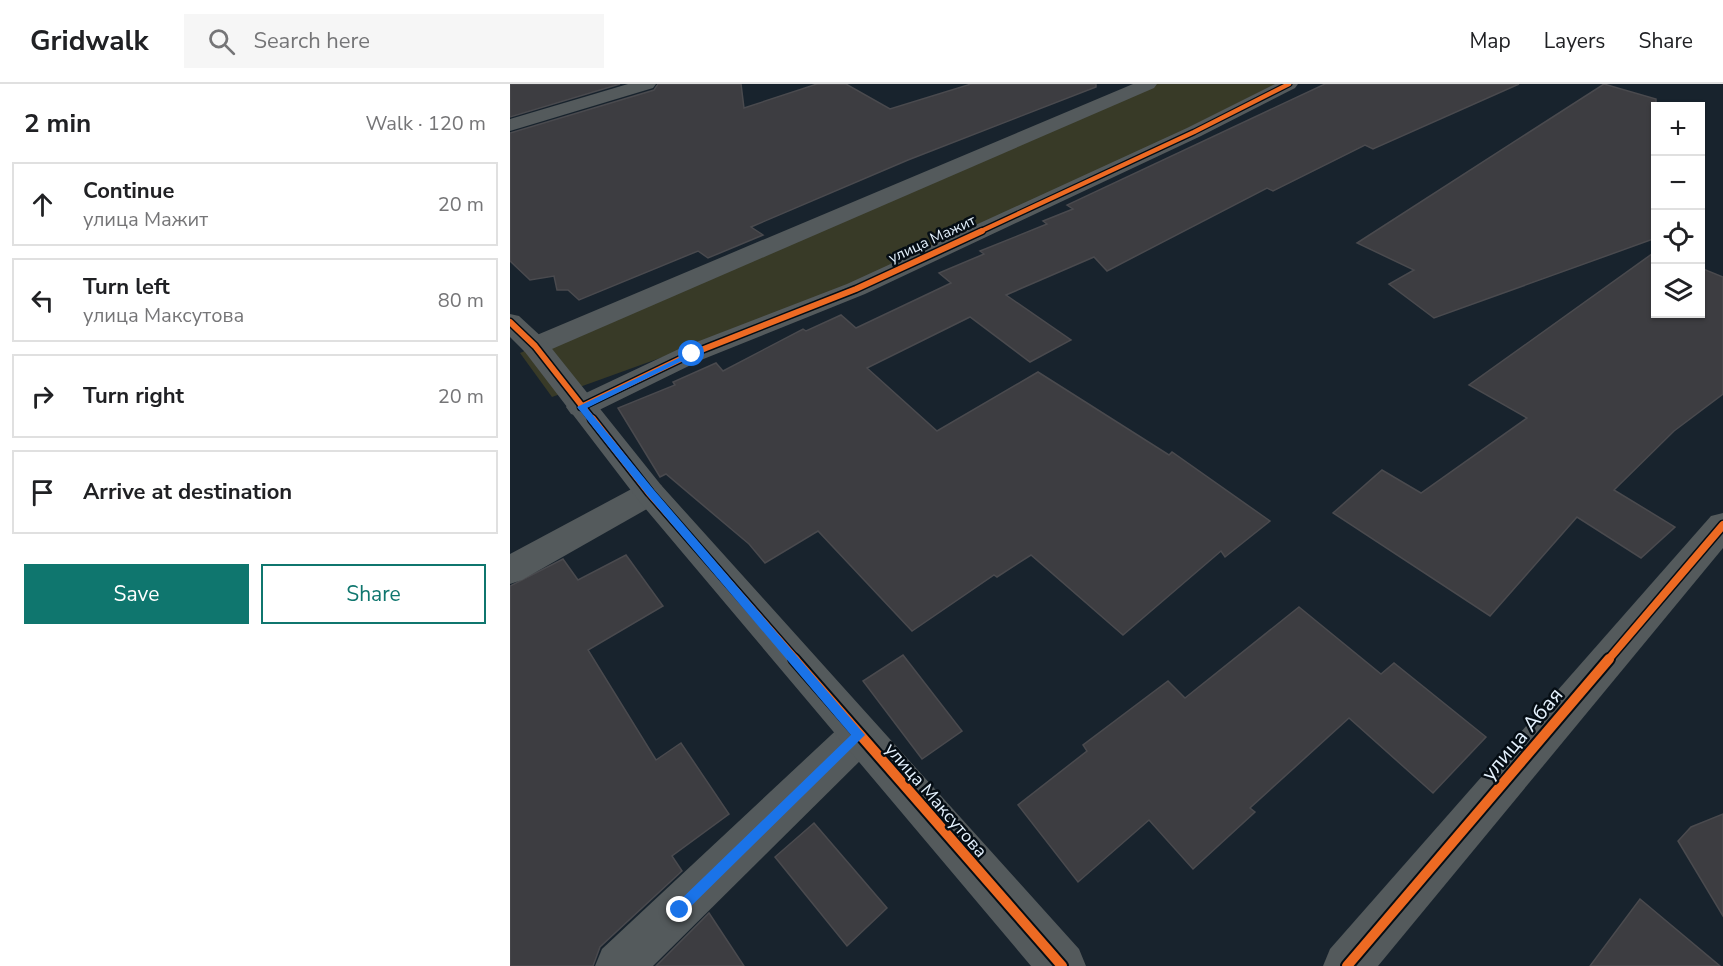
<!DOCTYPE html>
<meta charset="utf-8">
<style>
:root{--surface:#fff;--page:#f6f6f6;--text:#202124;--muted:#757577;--line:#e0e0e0;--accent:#0f766e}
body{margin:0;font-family:"Nunito Sans",sans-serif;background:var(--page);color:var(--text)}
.controls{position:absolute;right:18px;top:18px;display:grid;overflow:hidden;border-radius:0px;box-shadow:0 2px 4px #0004}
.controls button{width:54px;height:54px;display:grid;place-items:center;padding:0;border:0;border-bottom:2px solid var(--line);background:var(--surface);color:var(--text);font:30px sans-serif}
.stop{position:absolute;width:18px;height:18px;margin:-14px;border:4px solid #1a73e8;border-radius:50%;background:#fff}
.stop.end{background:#1a73e8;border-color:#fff;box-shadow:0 2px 6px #0008}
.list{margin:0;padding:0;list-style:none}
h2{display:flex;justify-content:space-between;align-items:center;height:78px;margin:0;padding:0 24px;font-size:26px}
h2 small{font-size:20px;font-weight:400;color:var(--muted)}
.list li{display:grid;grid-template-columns:39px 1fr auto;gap:18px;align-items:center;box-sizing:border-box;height:84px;margin:0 12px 12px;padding:0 12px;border:2px solid var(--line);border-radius:0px}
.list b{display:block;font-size:22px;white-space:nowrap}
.list p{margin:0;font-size:20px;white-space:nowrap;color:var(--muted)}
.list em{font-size:20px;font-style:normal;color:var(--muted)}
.actions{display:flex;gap:12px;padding:18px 24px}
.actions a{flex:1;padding:14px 0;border:2px solid var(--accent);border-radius:0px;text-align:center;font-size:21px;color:var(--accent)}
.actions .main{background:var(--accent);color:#fff}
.icon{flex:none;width:33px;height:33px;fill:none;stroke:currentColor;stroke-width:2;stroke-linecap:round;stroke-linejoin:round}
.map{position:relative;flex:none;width:1213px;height:882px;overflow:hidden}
header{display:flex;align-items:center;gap:36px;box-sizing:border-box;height:84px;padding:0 30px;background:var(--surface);border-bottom:2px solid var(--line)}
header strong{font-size:28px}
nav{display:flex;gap:33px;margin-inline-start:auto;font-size:21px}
.search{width:420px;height:54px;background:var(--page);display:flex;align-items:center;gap:15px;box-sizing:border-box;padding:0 21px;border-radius:0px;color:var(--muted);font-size:22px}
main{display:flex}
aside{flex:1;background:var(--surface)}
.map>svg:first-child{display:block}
.green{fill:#383a27}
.building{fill:#3d3d41;stroke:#4a4a4e;stroke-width:1.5}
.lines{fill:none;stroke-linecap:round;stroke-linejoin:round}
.minor{fill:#545a5c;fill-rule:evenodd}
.tertiary{fill:#545a5c;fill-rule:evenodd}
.cycleway-far3-casing{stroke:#050d14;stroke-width:7}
.cycleway-far2-casing{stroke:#050d14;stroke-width:9}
.cycleway-far1-casing{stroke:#050d14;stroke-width:11}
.cycleway-casing{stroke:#050d14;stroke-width:14}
.cycleway-far3{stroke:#ed6a23;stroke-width:4.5}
.cycleway-far2{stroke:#ed6a23;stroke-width:6}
.cycleway-far1{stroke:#ed6a23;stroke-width:8}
.cycleway{stroke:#ed6a23;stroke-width:10}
.route{fill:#1a73e8}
.labels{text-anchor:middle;stroke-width:5;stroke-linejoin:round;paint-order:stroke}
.far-street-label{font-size:15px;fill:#e4f1fd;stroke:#050d14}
.street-label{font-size:18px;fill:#e4f1fd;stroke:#050d14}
.near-street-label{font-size:21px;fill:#e4f1fd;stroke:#050d14}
</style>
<header>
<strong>Gridwalk</strong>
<div class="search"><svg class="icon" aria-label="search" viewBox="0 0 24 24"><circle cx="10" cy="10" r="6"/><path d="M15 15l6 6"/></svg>Search here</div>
<nav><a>Map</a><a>Layers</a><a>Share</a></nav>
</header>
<main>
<aside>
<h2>2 min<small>Walk · 120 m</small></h2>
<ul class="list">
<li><svg class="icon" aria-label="ahead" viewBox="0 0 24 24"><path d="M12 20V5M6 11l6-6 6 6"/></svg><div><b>Continue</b><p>улица Мажит</p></div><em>20 m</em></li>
<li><svg class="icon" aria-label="left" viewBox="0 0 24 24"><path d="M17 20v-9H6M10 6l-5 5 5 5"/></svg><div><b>Turn left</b><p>улица Максутова</p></div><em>80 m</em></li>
<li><svg class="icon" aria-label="right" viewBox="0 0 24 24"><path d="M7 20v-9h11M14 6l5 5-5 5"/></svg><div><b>Turn right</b></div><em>20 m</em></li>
<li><svg class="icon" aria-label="arrive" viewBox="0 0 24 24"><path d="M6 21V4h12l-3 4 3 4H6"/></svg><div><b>Arrive at destination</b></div></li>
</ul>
<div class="actions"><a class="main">Save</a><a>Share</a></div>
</aside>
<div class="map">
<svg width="1213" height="882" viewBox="0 0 1213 882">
<rect width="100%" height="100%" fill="#18232d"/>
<!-- green -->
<path class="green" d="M630,0h145l-434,205 -299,108 -32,-44z"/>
<!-- building -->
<g class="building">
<path d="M0,0h110l-110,33z"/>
<path d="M148,0h83l3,24 73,-24h29l44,25 81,-25h125v3l-188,73 -157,67 12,8 -55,23 -10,-7 -119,49 -11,-10h-11l-3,-14 -24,4 -20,-19v-128l144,-43z"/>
<path d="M815,0h194l-146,65 -8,-4 -92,46 -6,-3 -160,83 -13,-14 -88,38 65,45 -41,22 -60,-45 -103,51 70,63 101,-59 131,83 3,-3 98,69 -45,36 -4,-6 -98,84 -92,-80 -34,22 -3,-2 -82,56 -94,-100 -53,32 -16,-19 -83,-70 -6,3 -42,-69 57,-23 -2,-3 43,-19 7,8 80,-42 3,2 35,-16 15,13 95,-45 -12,-10 45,-19 -4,-3 67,-27 -4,-3 30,-12 -6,-4z"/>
<path d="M1094,0l52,15v139l-222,80 -45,-34 25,-14 -57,-27z"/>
<path d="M1146,167v63h45v-46l22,9v117l-49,37 -60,59 61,37 -34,31 -64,-41 -87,99 -157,-103 49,-43 39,23 106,-75 -58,-33z"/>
<path d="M116,471l37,51 -75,44 68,110 25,-17 48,71 -57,42 10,15 -82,76 -7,19h-83v-380l53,-27 15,21z"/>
<path d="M789,523l82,67 13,-11 92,74 -53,56 -84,-75 -99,90 5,4 -62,57 -44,-49 -71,62 -60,-77 69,-54 -4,-6 85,-64 17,17z"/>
<path d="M393,571l59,76 -40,28 -59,-78z"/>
<path d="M1213,730v102l-45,-75 13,-14z"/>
<path d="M304,739l73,85 -40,38 -72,-89z"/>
<path d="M1130,815l80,67h-130z"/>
<path d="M199,829l35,53h-88z"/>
</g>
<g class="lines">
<!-- minor -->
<g class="minor">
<path d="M118,0h28l-3,4 -143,43v-12z"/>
<path d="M623,0h24l-3,4 -609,264 -10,2 -10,-2 -3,-6 3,-6z"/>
<path d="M765,0h23l-3,4 -94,48 -336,158 -164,66 -110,54 -10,3 -10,-3 -5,-7 5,-7 110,-52 166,-64 340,-156z"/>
<path d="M140,397l11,4 5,8 -5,8 -139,79 -12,4v-30l129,-69z"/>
<path d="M1213,429v35l-345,418h-55l7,-17 381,-433z"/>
<path d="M349,633l14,5 6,13 -6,13 -220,218h-58l7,-17 243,-227z"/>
</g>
<!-- tertiary -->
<path class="tertiary" d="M0,230l9,2 26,24 116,145 418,464 7,17h-55l-392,-465 -114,-149 -15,-15z"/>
<defs>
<path id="cycleway-far3" d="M469,148l215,-100 95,-48"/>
<g id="cycleway-far2">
<path d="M0,238l25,24 58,74"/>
<path d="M71,323l110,-53 165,-65 126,-58"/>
</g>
<g id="cycleway-far1">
<path d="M82,335l58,74 146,167"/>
<path d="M1098,576l115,-135"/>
</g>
<g id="cycleway">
<path d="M284,575l268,307"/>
<path d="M837,882l262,-307"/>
</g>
</defs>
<!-- cycleway-far3 casing -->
<use href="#cycleway-far3" class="cycleway-far3-casing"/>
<!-- cycleway-far2 casing -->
<use href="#cycleway-far2" class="cycleway-far2-casing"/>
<!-- cycleway-far1 casing -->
<use href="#cycleway-far1" class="cycleway-far1-casing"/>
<!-- cycleway casing -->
<use href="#cycleway" class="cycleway-casing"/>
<!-- cycleway-far3 -->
<use href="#cycleway-far3" class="cycleway-far3"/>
<!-- cycleway-far2 -->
<use href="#cycleway-far2" class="cycleway-far2"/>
<!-- cycleway-far1 -->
<use href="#cycleway-far1" class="cycleway-far1"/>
<!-- cycleway -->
<use href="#cycleway" class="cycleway"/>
</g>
<!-- route -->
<path class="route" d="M179,269l7,1 -109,54 67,82 211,245 -185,182 -5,-2v-10l176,-170 -204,-240 -70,-88z"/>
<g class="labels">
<!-- far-street labels -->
<g class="far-street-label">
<text transform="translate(422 155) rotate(-25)" y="5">улица Мажит</text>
</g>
<!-- street labels -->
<g class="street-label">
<text transform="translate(426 716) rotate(49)" y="6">улица Максутова</text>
</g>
<!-- near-street labels -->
<g class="near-street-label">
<text transform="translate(1012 650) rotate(-50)" y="7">улица Абая</text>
</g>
</g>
</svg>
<div class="controls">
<button>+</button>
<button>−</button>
<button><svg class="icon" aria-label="locate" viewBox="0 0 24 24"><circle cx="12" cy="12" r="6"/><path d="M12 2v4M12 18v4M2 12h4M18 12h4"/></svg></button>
<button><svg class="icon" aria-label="layers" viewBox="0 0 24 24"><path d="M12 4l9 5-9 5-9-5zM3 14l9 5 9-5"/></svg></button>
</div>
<div class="stop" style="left:182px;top:270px"></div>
<div class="stop end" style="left:170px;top:826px"></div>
</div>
</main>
